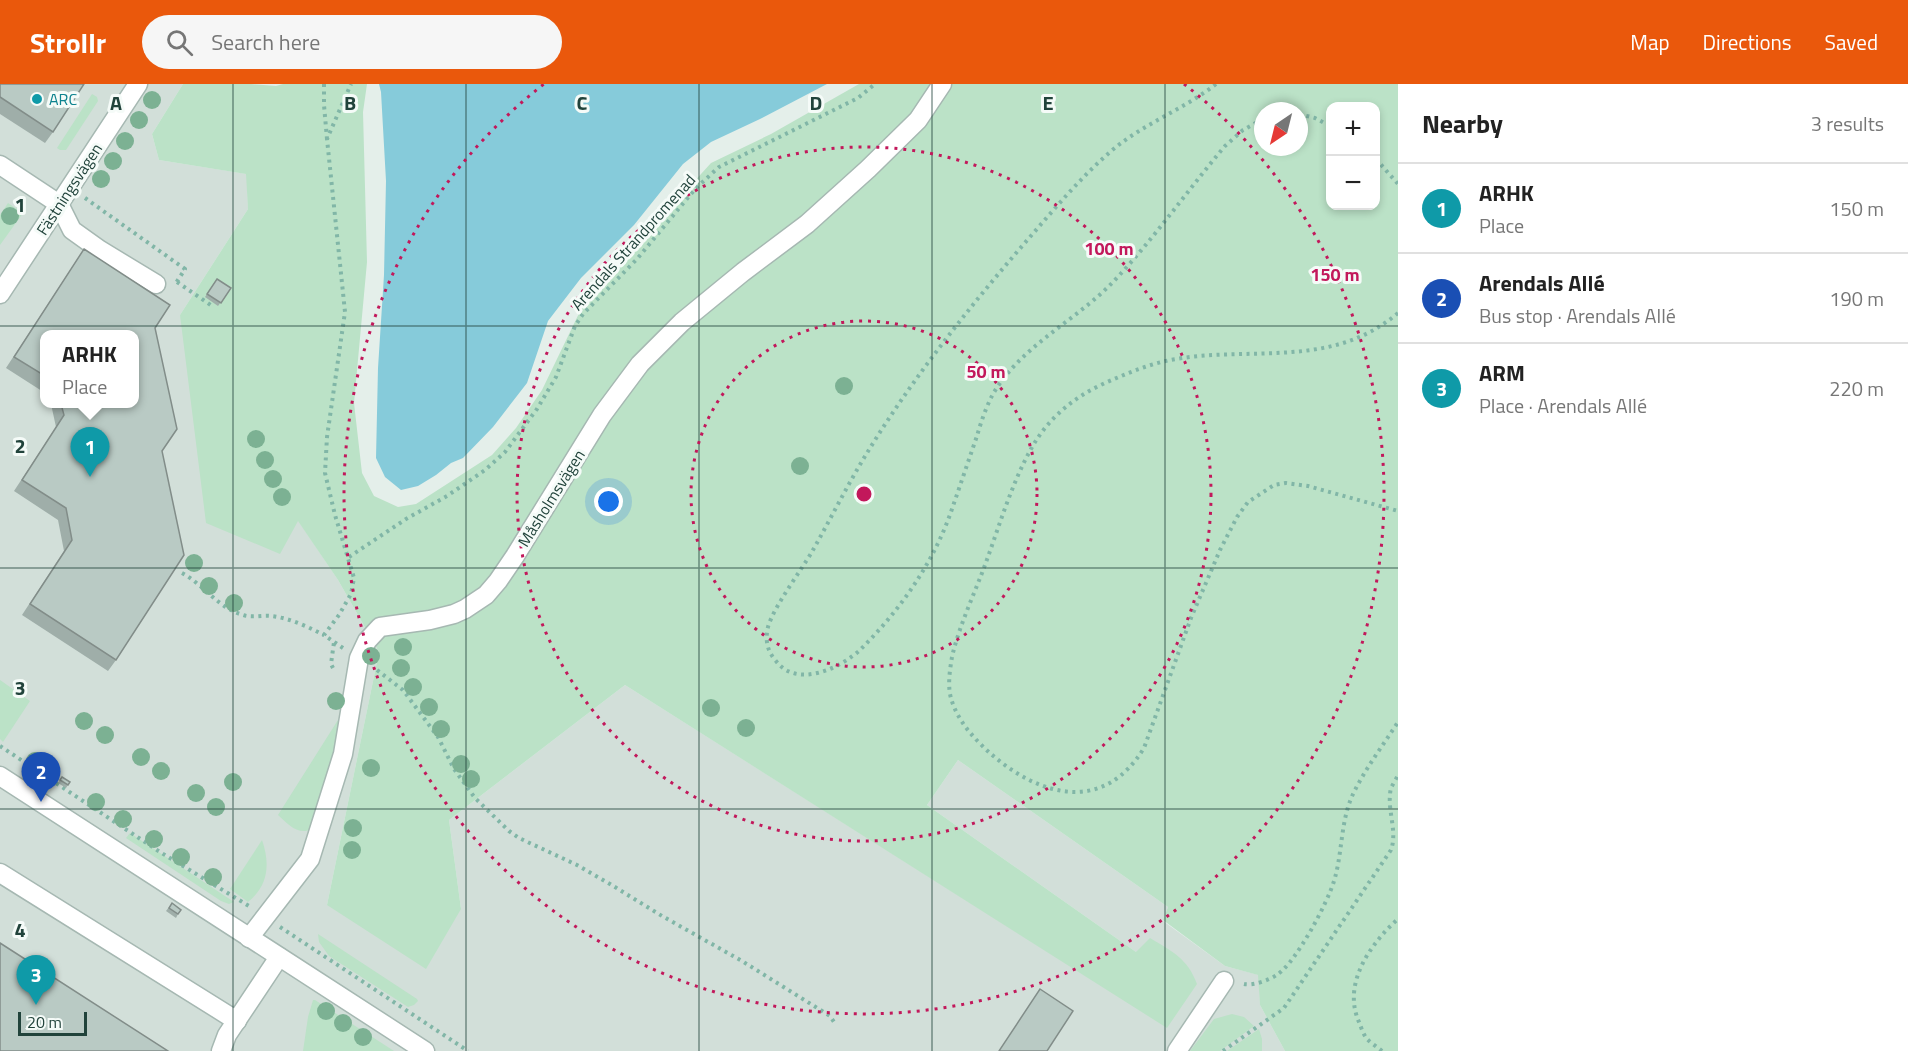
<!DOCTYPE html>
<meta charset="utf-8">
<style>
:root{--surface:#fff;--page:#f6f6f6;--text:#222;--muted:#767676;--line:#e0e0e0;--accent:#ea580c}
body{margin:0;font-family:"Titillium Web",sans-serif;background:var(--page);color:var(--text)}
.controls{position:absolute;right:18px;top:18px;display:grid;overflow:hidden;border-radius:12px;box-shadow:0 3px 9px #0003}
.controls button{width:54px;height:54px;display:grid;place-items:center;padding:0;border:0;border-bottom:2px solid var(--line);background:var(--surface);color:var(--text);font:30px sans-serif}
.compass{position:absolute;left:1254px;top:18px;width:54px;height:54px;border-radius:50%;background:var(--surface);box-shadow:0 3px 9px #0003;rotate:215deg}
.scale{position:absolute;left:18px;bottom:15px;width:69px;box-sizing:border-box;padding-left:6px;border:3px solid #21433b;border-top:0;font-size:16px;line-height:21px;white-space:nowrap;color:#21433b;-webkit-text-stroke:4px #f5fbf8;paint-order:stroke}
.you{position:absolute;left:609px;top:418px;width:21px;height:21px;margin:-15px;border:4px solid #fff;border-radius:50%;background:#1a73e8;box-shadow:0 0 0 9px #1a73e833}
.badge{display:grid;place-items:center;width:39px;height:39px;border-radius:50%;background:var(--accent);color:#fff;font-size:20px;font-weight:700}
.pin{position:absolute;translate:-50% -50px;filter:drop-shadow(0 2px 3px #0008)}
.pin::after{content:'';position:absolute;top:32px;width:21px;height:18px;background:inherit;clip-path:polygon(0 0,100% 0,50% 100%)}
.popup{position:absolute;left:40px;top:246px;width:99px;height:78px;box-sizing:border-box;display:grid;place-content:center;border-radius:12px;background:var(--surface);filter:drop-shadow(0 2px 4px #0005);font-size:20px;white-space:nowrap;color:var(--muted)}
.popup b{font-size:22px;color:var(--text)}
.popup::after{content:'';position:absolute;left:50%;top:100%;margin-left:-12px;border:12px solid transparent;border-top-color:var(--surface)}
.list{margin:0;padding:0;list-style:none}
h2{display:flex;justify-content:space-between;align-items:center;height:78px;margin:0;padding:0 24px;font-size:26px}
h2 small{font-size:20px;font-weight:400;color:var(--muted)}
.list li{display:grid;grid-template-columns:39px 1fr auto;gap:18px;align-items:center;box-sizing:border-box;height:90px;padding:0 24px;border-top:2px solid var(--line)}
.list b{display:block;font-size:22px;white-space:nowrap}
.list p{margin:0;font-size:20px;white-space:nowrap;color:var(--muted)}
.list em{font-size:20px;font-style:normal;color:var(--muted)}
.icon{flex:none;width:33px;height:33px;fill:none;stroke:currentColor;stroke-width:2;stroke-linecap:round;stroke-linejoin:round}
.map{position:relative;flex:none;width:1398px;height:967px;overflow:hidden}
header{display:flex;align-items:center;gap:36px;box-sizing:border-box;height:84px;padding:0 30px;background:var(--accent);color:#fff}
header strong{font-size:28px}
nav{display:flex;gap:33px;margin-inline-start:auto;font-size:21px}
.search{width:420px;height:54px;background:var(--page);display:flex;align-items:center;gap:15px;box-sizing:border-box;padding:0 21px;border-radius:33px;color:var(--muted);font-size:22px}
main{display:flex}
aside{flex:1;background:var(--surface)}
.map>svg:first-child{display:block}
.built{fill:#d2dfd9;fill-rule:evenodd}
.green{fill:#bbe2c7;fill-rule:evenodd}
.water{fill:#86cbda}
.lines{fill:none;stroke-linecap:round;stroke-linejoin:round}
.minor-casing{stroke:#a6b8b2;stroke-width:21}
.path{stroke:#81b6a7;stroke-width:4;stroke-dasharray:3 4.5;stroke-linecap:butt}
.minor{stroke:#fff;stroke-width:18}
.tree{fill:#7cb193}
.wall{fill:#9faea9}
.building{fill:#b9cac4;stroke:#828d89;stroke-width:1.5}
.grid{fill:none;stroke:#21433b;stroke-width:1.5;stroke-opacity:0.55}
.ring{fill:none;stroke:#c2185b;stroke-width:3;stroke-dasharray:3 6}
.culture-dot{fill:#0f9aa8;stroke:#f5fbf8;stroke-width:2}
.labels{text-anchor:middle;stroke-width:6;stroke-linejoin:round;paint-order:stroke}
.culture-label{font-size:16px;fill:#0d838f;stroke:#f5fbf8;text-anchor:start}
.street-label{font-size:16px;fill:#21433b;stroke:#f5fbf8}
.grid-label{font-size:20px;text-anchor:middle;font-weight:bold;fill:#21433b;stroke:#f5fbf8;stroke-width:6;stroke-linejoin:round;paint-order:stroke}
.centre{fill:#c2185b;stroke:#f5fbf8;stroke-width:3}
.ring-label{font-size:18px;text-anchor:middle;font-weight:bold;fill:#c2185b;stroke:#f5fbf8;stroke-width:6;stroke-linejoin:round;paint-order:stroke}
</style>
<header>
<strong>Strollr</strong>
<div class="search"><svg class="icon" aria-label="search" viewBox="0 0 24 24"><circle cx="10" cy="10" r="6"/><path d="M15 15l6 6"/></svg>Search here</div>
<nav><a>Map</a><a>Directions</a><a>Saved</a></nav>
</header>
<main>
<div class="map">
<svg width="1398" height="967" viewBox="0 0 1398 967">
<rect width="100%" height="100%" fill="#e4efea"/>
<!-- built -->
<path class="built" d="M0,0h183l-31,50 7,26 88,14 1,35 -68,106 118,205 40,60 41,72 -52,253 134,4 -12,-89 176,-135 542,342 -31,-75 -209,-147 31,-45 210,147 -5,14 62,45 34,9 1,30 25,46h-1285zM45,250h90v70h-90z"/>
<!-- green -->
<g class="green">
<path d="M183,0h68l25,2 7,-2h84l-4,28 4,150 -13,141 8,70 12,23 24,11 18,-3 76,-49 24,-27 26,-38 42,-87 127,-140 60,-29 88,-50h539v967h-113l-25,-46 -2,-30 -33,-9 -62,-46 5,-13 -210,-147 -31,45 209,147 14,-14c22,13 38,21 47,46l-30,44 -542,-343 -176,135 12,89 -35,60 -99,-64 52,-253 -41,-72 -40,-59 -18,33 -74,-31 -26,-208 68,-106 -2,-35 -87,-14 -7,-26zM1330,22h46v100h-46zM1263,27h36v36h-36z"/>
<path d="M92,10l5,3 1,4 -32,49h-6l-3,-2z"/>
<path d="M8,119l15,10 -23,32v-30z"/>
<path d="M0,596l30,21 -27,41 -3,-3z"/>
<path d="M343,628l-20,83 -11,34c-14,7 -24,-5 -34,-14z"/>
<path d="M130,749l104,69 -5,2 -8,-3 -95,-63z"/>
<path d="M262,756c8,23 7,45 -14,62l-18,-13z"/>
<path d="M318,850l99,65 1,2 -4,4 -6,2 -79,-51 -10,-14z"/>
<path d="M313,916h2l79,51h-91l5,-34z"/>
<path d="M1232,930l12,3 10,9 -34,25h-30l24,-32z"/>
<path d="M1259,945l3,10v12h-35z"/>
</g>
<!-- water -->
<path class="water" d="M379,0h448l-67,35 -49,23 -28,22 -49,61 -53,53 -33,43 -21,62 -34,44 -30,31 -12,5 -15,12 -18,11 -17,4 -16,-13 -9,-19 2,-90 6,-93 2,-94 -5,-89z"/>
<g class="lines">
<defs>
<g id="minor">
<path d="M0,81l59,39 13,26 28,20 56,34"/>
<path d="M0,210l138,-210"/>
<path d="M0,692l425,275"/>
<path d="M0,789l237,148"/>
<path d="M249,854l61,-79 33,-105 16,-96 8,-17 13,-14 50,-7 24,-6 11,-5 21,-14 12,-14 17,-25 87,-141 38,-51 42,-42 61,-50 64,-48 61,-55 50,-49 24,-36"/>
<path d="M221,967l6,-16 52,-78"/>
<path d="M1177,967l47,-70"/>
</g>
</defs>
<!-- minor casing -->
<use href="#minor" class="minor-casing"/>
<!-- path -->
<g class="path">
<path d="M324,0v21l3,34"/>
<path d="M1216,0c-33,26 -74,40 -106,68 -32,28 -59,61 -87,93 -56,65 -111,134 -156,208 -19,31 -36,65 -54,97 -12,21 -39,56 -45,77 -3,13 -1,24 8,34 21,28 65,7 85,-12 40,-40 74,-88 92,-143 8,-23 16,-47 24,-70 4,-14 9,-29 16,-42 28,-48 81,-72 119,-111 41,-43 75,-92 113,-137l18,-16 20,-11"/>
<path d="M1299,30l16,4 15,8"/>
<path d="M1376,75l22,25"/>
<path d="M85,114l100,71 -9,14"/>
<path d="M177,198l35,24"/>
<path d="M1398,229c-66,56 -145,33 -222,46 -25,4 -48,14 -71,24 -31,14 -57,35 -74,66 -20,36 -32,78 -46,116 -11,30 -26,61 -33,92 -2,12 -4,25 -2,37 5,24 23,44 41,60 51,44 113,59 153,-6l47,-130 29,-68 17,-33 11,-15 26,-17 12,-2 22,3 90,25"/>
<path d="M349,473l57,-38 41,-23 38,-26 20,-18 32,-43 19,-32 19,-51 8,-12 54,-55 59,-71 23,-21 139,-69 17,-14"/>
<path d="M182,489c21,11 36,35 61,42 9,3 19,0 28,1 19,2 37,11 53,19"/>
<path d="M343,564l-19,-13 15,-20 12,-21 3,-16 -19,-63 -10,-42 2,-36 18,-125 -18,-173 24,-55"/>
<path d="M333,584l-2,-4 3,-22"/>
<path d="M377,586l26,20 35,47 16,32 21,29 34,33 10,7 58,27 33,19 52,32 80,45 88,55 6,9"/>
<path d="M0,662l160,106 89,54"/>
<path d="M280,843l188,124"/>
<path d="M1244,900c9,2 26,-4 34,-10 18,-12 50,-72 56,-93 9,-29 6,-61 20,-89 12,-24 29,-47 44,-70"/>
<path d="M1223,967l61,-43 107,-158c7,-20 -5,-41 0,-62 2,-4 5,-9 7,-13"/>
<path d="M1382,967c-5,-4 -11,-8 -15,-12 -4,-5 -6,-12 -8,-17 -17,-38 11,-78 39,-103"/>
</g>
<!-- minor -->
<use href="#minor" class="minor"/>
</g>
<!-- trees -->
<g class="tree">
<circle cx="152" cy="16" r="9"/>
<circle cx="139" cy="36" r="9"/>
<circle cx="125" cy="57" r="9"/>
<circle cx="113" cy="77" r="9"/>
<circle cx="101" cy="95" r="9"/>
<circle cx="10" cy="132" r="9"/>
<circle cx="844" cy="302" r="9"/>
<circle cx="256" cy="355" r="9"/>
<circle cx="265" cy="376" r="9"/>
<circle cx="800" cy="382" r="9"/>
<circle cx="273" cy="395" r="9"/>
<circle cx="282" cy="413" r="9"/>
<circle cx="194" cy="479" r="9"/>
<circle cx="209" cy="502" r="9"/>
<circle cx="234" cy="519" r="9"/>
<circle cx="403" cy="563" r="9"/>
<circle cx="371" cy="572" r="9"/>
<circle cx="401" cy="584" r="9"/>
<circle cx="413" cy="603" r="9"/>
<circle cx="336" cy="617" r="9"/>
<circle cx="429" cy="623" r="9"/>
<circle cx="711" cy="624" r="9"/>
<circle cx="84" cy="637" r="9"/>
<circle cx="746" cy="644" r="9"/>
<circle cx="441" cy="645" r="9"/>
<circle cx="105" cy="651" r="9"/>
<circle cx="141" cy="673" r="9"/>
<circle cx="35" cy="677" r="9"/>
<circle cx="461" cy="680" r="9"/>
<circle cx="371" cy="684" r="9"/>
<circle cx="161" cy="687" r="9"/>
<circle cx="471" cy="695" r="9"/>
<circle cx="233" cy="698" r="9"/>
<circle cx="196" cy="709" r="9"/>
<circle cx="96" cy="718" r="9"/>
<circle cx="216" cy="723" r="9"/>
<circle cx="123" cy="735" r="9"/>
<circle cx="353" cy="744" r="9"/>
<circle cx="154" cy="755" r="9"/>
<circle cx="352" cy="766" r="9"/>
<circle cx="181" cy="773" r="9"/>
<circle cx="213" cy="793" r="9"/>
<circle cx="326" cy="927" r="9"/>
<circle cx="343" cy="939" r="9"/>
<circle cx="363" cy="953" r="9"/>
</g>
<!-- wall -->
<g class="wall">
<path d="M0,0l53,48 -8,11 -45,-29z"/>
<path d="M84,165l71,79 7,123 -46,209 -8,11 -86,-56 42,-64 -6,-31 -44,-29 42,-64 -5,-23h84l-90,-70v59l-39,-25z"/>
<path d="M217,195l14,9 -13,18 -13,-9z"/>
<path d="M62,693l8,5 -4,6 -8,-5z"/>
<path d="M172,819l6,11 -2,4 -10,-7z"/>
</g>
<!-- building -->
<g class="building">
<path d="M0,0h84l-31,48 -53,-35z"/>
<path d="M84,165l86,56 -15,23 22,101 -15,22 22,104 -68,105 -86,-56 42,-64 -6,-32 -44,-28 42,-65 -3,-11h74v-70h-90v42l-31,-19z"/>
<path d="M217,195l14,9 -10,15 -14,-9z"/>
<path d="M62,693l8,5 -2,3 -8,-5z"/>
<path d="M172,819l9,7 -3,4 -9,-6z"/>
<path d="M0,859l168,108h-168z"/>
<path d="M1040,905l33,22 -26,40h-48z"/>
</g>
<!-- grid -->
<path class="grid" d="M233,0v967M466,0v967M699,0v967M932,0v967M1165,0v967M0,242h1398M0,484h1398M0,725h1398"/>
<!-- distance rings -->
<g class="ring">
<circle cx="864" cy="410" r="173"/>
<circle cx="864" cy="410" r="347"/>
<path d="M1184 0A520 520 0 1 1 544 0"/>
</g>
<!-- markers -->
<circle class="culture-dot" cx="37" cy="15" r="6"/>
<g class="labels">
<!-- culture labels -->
<g class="culture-label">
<text x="49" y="21">ARC</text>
</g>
<!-- street labels -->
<g class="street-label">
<text transform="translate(69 105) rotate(-57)" y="6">Fästningsvägen</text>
<text transform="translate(633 158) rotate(-48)" y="6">Arendals Strandpromenad</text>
<text transform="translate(551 414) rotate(-58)" y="6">Måsholmsvägen</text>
</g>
</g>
<g class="grid-label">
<text x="116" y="26">A</text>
<text x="350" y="26">B</text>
<text x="582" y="26">C</text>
<text x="816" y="26">D</text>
<text x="1048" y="26">E</text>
<text x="20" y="128">1</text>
<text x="20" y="369">2</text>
<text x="20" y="611">3</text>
<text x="20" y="853">4</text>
</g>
<circle cx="864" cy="410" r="9" class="centre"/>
<g class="ring-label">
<text x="1109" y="171">100 m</text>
<text x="1335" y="197">150 m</text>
<text x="986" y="294">50 m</text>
</g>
</svg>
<div class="controls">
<button>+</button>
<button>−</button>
</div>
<svg class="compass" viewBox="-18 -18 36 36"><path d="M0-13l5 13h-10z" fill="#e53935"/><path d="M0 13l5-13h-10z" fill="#767676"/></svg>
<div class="scale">20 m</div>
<div class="you"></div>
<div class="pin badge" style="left:90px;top:393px;background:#0f9aa8">1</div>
<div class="popup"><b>ARHK</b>Place</div>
<div class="pin badge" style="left:41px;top:718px;background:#1a4fb4">2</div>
<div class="pin badge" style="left:36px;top:921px;background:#0f9aa8">3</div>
</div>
<aside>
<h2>Nearby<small>3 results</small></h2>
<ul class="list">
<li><span class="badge" style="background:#0f9aa8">1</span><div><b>ARHK</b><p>Place</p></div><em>150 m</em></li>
<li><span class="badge" style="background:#1a4fb4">2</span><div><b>Arendals Allé</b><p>Bus stop · Arendals Allé</p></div><em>190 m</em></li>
<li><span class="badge" style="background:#0f9aa8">3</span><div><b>ARM</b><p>Place · Arendals Allé</p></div><em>220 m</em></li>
</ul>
</aside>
</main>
